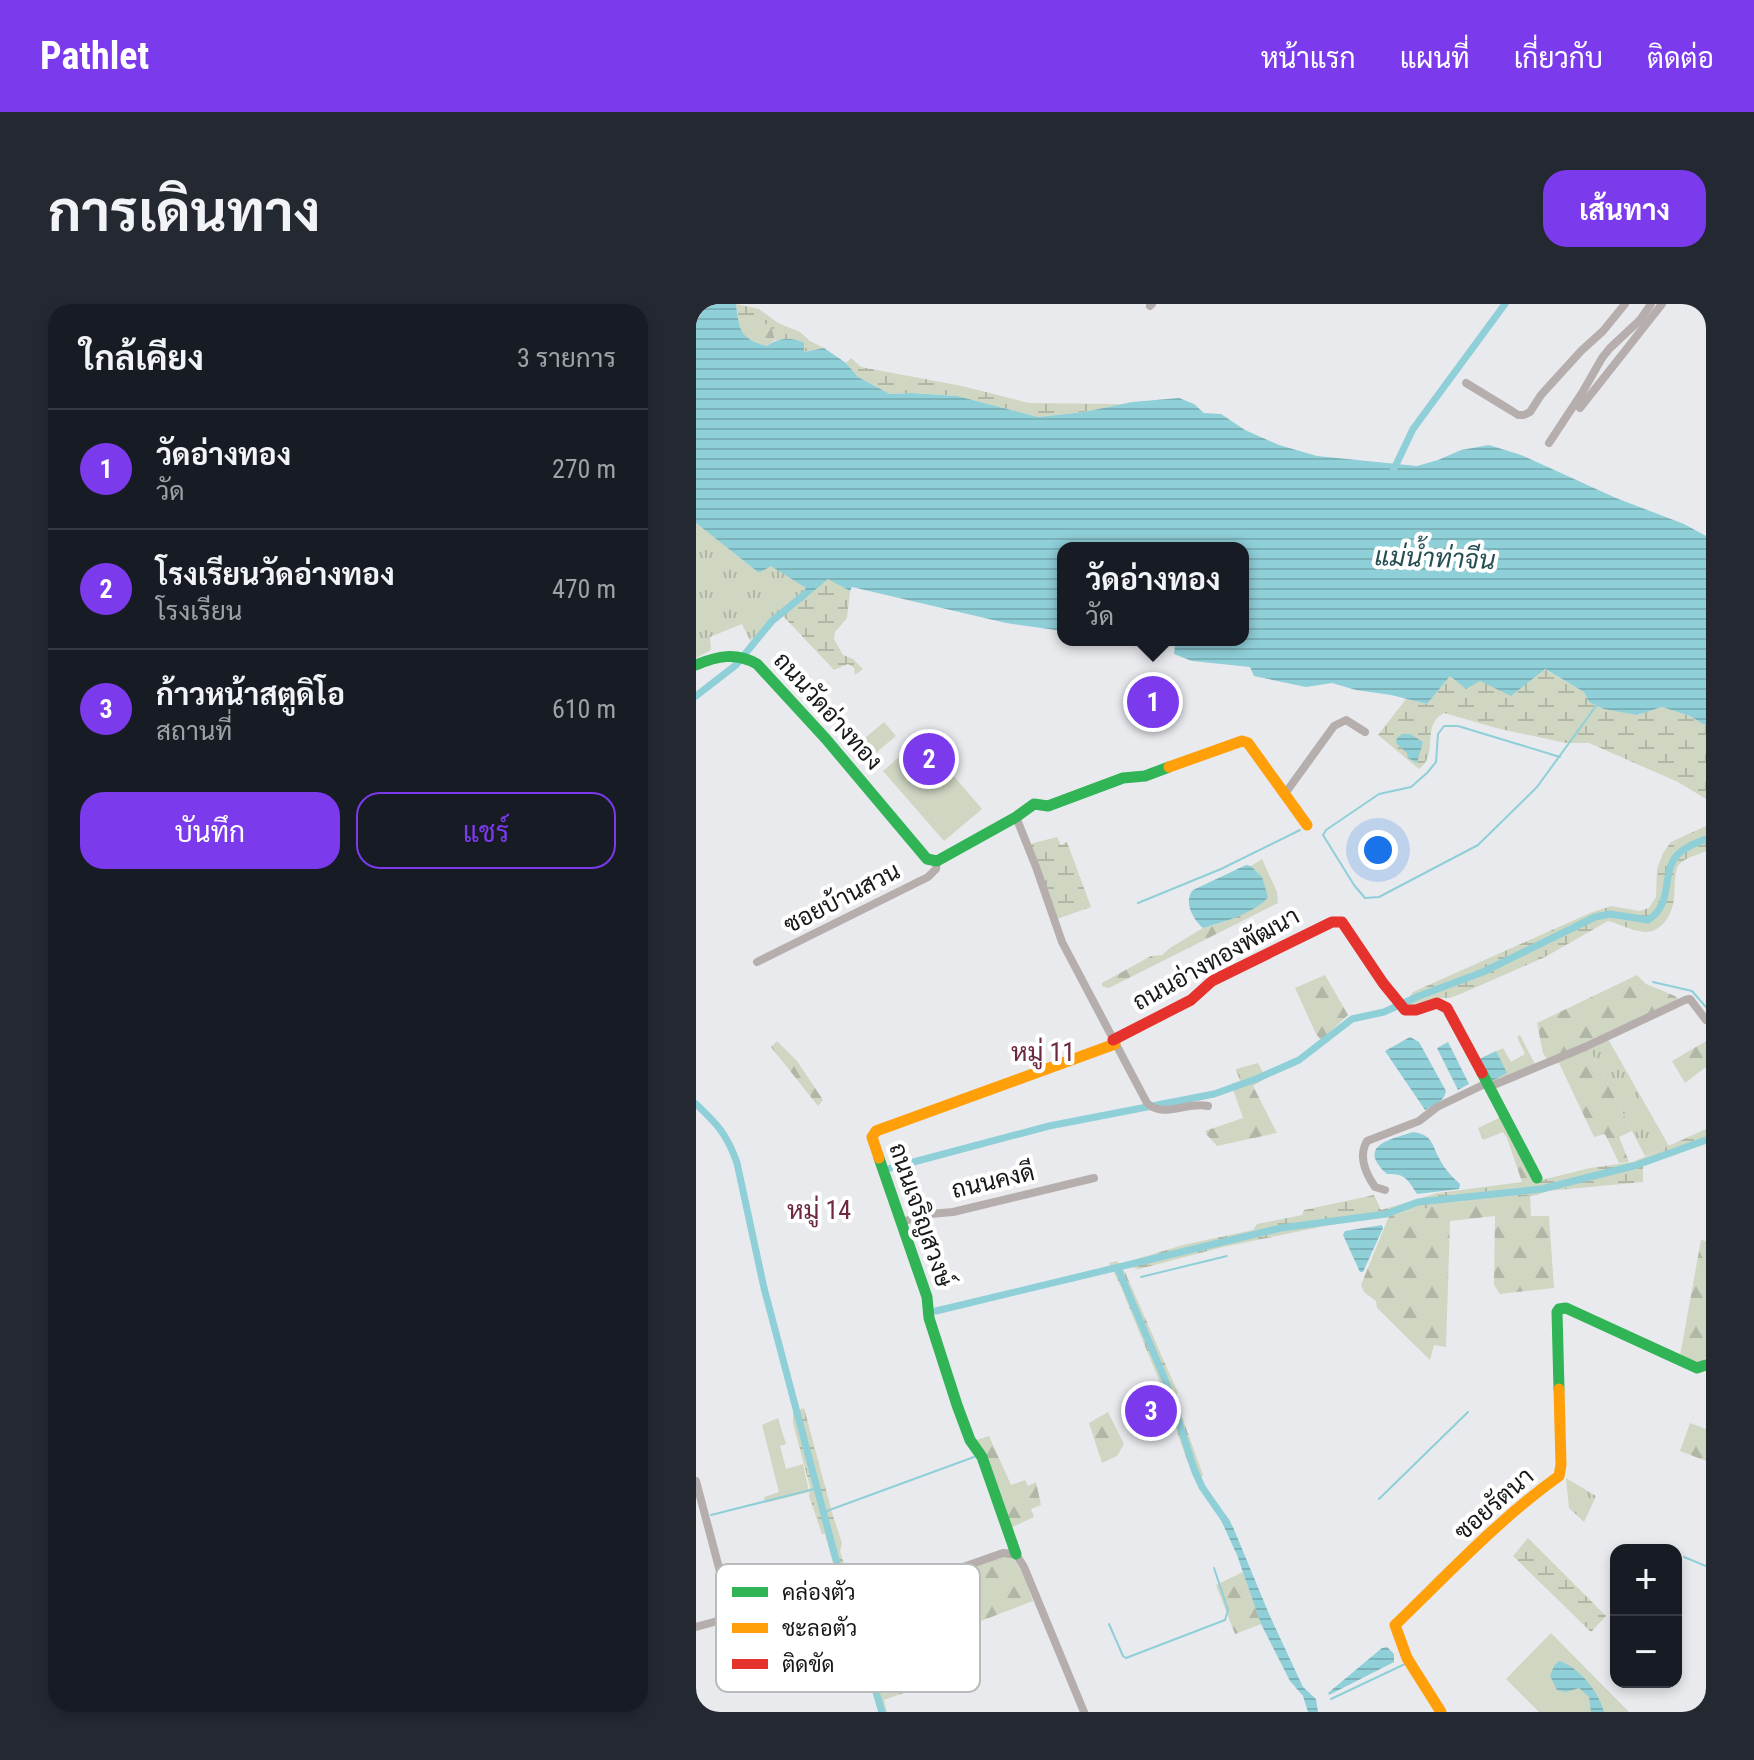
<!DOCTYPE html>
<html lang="th">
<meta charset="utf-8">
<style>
:root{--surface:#171b24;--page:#242831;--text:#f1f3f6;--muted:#9ea1a6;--line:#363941;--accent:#7c3aed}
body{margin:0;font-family:"Roboto Condensed",Sarabun,sans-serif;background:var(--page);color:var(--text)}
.controls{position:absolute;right:24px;bottom:24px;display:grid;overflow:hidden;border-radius:16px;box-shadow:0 4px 12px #0003}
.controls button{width:72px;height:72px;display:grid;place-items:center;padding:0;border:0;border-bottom:2px solid var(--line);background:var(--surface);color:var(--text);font:40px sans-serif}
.you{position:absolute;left:682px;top:546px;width:28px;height:28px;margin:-20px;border:6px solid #fff;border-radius:50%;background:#1a73e8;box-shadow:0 0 0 12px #1a73e833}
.badge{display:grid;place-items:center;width:52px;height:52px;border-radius:50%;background:var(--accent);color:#fff;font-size:26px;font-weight:700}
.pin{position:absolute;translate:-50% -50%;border:4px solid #fff;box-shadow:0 2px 8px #0006}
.popup{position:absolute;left:361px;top:238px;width:192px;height:104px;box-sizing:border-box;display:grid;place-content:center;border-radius:16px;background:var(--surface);filter:drop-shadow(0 2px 6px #0005);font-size:26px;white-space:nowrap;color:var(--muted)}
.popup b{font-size:30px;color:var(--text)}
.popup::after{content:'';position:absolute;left:50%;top:100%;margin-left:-16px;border:16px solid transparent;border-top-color:var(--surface)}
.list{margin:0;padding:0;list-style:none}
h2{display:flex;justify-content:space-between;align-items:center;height:104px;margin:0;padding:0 32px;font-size:34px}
h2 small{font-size:26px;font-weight:400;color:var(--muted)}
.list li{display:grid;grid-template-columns:52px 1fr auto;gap:24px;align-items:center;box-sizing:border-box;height:120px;padding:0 32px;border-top:2px solid var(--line)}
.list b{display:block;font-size:30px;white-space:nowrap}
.list p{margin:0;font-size:26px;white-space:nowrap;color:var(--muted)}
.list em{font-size:26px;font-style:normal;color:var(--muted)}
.actions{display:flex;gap:16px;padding:24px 32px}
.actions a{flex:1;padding:18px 0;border:2px solid var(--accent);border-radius:24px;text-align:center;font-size:28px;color:var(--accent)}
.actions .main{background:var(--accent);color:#fff}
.map{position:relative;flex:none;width:1010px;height:1408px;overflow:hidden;border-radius:24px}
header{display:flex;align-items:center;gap:48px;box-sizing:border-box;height:112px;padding:0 40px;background:var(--accent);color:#fff}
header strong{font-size:38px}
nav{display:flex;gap:44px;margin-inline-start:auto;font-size:28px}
.intro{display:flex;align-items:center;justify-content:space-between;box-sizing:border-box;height:192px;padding:0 48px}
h1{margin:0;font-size:56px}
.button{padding:20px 36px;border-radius:24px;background:var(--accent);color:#fff;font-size:28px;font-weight:700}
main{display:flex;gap:48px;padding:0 48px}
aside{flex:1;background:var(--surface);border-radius:24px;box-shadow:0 4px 12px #0003}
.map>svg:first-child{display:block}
.grass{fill:url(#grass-tufts)}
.forest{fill:url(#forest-firs)}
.wetland{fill:url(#wetland-marsh)}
.garden{fill:#cfd6c2}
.water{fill:url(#water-rules)}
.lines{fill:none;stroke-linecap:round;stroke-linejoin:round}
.stream{stroke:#8fcfd8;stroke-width:2}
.canal{stroke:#8fcfd8;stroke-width:7}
.street{stroke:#b6aead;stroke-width:8}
.fast{stroke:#30b455;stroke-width:11}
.slow{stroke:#ff9f0a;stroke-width:11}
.jam{stroke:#e5322d;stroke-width:11}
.labels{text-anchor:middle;stroke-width:8;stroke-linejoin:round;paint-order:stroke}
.street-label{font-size:24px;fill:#17181a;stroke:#fff}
.water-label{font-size:26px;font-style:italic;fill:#264f54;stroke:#fff}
.neighbourhood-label{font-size:26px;fill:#6e2941;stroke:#fff}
.key{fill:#fff;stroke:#b9baba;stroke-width:2}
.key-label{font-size:22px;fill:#17181a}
</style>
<header>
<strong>Pathlet</strong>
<nav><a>หน้าแรก</a><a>แผนที่</a><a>เกี่ยวกับ</a><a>ติดต่อ</a></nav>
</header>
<div class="intro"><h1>การเดินทาง</h1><a class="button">เส้นทาง</a></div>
<main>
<aside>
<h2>ใกล้เคียง<small>3 รายการ</small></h2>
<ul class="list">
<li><span class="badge">1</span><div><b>วัดอ่างทอง</b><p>วัด</p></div><em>270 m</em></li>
<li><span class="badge">2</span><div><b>โรงเรียนวัดอ่างทอง</b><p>โรงเรียน</p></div><em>470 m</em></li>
<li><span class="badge">3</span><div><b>ก้าวหน้าสตูดิโอ</b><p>สถานที่</p></div><em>610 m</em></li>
</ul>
<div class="actions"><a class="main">บันทึก</a><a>แชร์</a></div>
</aside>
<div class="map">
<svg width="1010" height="1408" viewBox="0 0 1010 1408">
<defs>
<pattern id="grass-tufts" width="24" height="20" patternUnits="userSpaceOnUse" patternTransform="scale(2)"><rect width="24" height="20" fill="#cfd6c2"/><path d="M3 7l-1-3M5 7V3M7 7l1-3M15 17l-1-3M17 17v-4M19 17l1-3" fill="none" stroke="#b1b7a6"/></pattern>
<pattern id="forest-firs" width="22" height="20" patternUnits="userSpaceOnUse" patternTransform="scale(2)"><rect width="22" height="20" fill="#cfd6c2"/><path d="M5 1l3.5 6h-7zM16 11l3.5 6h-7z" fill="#b1b7a6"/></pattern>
<pattern id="wetland-marsh" width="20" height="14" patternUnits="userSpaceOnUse" patternTransform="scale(2)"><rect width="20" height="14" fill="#cfd6c2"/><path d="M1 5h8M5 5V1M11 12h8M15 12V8" fill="none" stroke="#b1b7a6"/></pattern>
<pattern id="water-rules" width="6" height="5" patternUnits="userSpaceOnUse" patternTransform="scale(2)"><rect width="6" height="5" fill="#8fcfd8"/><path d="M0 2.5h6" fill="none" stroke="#7bb1b9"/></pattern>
</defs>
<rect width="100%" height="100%" fill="#e9eaee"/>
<!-- grass -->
<g class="grass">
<path d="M0,219l63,50 12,-8 36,23 -57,53 -8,-17 -32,13 1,13 -15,8z"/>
<path d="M912,735l61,107 -24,10 -56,-108z"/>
<path d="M870,1174l30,18 -12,26 -15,-14z"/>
</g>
<!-- forest -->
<g class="forest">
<path d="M59,14l17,10 3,12 -8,6c-16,-5 -26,-8 -29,-26z"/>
<path d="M566,555l15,33 1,11 -169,85 -7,-2v-3l49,-27 11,-1 8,-7 33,-20 18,-5 26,-12 15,-34 -11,-11z"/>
<path d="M629,671l23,40 -27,25 -5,-6 -21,-46z"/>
<path d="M941,671l9,9 29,12 8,8 -94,44 43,83 -13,6 10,25 -10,1 -14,-29 -11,3 -35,-74 -8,2 -8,-12 -6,-30z"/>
<path d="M81,737l20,20 26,39 -5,6 -47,-59z"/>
<path d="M1010,737v26l-21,16 -13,-22z"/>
<path d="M562,759l8,15 -13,8 24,47 -60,13 -10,-11 -2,-4 38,-13 -12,-34 9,-3 -4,-12z"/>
<path d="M811,810l36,66 -21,2 -15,-44 -4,-6 -20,8 -5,-12z"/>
<path d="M834,891l1,21h18l5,72 -54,6 -6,-9 1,-69 -45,5 -4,126 -12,-2 -4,15 -53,-52 -1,-7 -12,-9 -3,-7 28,-69c46,-13 94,-16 141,-21z"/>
<path d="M1005,936l5,1v117l-8,6 -18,-8z"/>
<path d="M412,1108l16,32 -7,12 -15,7 -13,-40z"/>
<path d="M994,1119l16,6v32l-26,-10z"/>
<path d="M275,1130l6,6 12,-4 22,49 14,-5 3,6 8,-4 5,23 -10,4 3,8 -24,11z"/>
<path d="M314,1252c12,10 17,30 23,45l-122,47 -13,12 8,14 14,1 4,11 -40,14 3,12h-9l-4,-18 -5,-3 -3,-8 -33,5 -7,-17 -76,6 -7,-3 -12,-53 98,-21 8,33 15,-2 -7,-27 22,-1 18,-3 113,-42z"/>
<path d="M547,1268l18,52 -26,10 -19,-49z"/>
</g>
<!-- wetland -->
<g class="wetland">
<path d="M40,0l23,5 19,14 22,9 10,9 14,7 -21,4 -8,-13 -20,1 -3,-12 -17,-10 -17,2z"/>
<path d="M155,54l10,9 101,19 67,17 93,1 -38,8 -46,5 -81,-21 -46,-3 -21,1 -32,-17 -12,-14z"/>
<path d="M132,274l22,13 -3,27 -12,14 -1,7 9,16 10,4 10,10 -8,6 -1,-7 -6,-4 -14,6 -51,-54 -13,11 -2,-2 31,-28 4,3z"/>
<path d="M848,365l40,23 5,10 48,13 25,-8 28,9 16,10v73l-28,-17 -89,-39h-23l-66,-14 -56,-16c-24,13 -4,40 -25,56l-41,-34 28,-36 21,5 23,-28 30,5z"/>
<path d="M1010,522v25c-8,4 -23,7 -28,15 -4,9 -3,23 -4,32 -1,15 -12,35 -30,34 -11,-1 -25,-8 -36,-11l-63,36 -82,36 -13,5h-10l-27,9 -7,-5 7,-10 177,-79 21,-7 29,5 9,-3 7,-11 1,-28 6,-16 8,-11z"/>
<path d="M361,533l4,8 6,-3 24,65 -34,12 -27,-75z"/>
<path d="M1010,825v15l-63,20v18l-96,9 -10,4 -75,7 -54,9 -21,6 -57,8 -107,22 -84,22 -5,-1 -7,-6 56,-17 70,-15 4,-6 45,-9 2,-5 70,-15 7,15 57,-17 108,-14 44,-11 43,-6z"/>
<path d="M421,957l8,11 53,121 -3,4 28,78 -9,4 -16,-44 -9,-30 -48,-118 -12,-24z"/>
<path d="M108,1104l29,108 9,27 -2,8 14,45 -11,-1 -2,-4 -16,-57h-3l-13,-38 1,-9 -17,-64v-11z"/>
<path d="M832,1234l78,78 -15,16 -78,-76z"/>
</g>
<!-- garden -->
<g class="garden">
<path d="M188,418l12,14 -31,26 -12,-14z"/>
<path d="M225,434l61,71 -38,32 -61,-70z"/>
<path d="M824,731l15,29 -43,20 -11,-26 22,-10 8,14 14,-8 -8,-17z"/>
<path d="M82,1114l8,26 -6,2 6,23 17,-5 6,28 -44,11 -1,-6 15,-5 -17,-67z"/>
<path d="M855,1329l78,79h-90l-33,-33z"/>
</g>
<!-- water -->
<g class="water">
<path d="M0,0h40c3,26 4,35 31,42 12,-9 25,-9 37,-3v9l20,-4 22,15 12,14 32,17 21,-1 46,3 81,21 46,-5 48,-10 47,-4 15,6 10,9 17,1 24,16 34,15 38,11 100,10 21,-6 23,-10 28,-5 32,10 95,43 68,26 22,12v190l-16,-10 -28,-9 -25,8 -33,-6 -15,-7 -5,-10 -39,-23 -34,27 -31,-15 -14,8 -16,-13 -23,28 -36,-9 -35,-5 -24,-7 -26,4 -52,-11 -4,-9 -58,-6 -18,-7 1,-9 -41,-5h109v-92h-180v83l-57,-8 -154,-36 -2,4 -22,-12 -25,21 -4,-3 7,-9 -35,-22 -12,7 -63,-50z"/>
<path d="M706,430h8l13,8 -6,21 -9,-5 -1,-5 -11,-10 1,-5z"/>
<path d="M550,561l5,1 11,11 6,20c-11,15 -47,26 -65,31 -10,-8 -20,-27 -10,-38z"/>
<path d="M714,733l9,5 27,49c-2,11 -12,14 -21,19l-40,-59z"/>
<path d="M752,738l21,42 -11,6 -21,-42z"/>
<path d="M800,747l11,22 -15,8 -12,-22z"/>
<path d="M717,828c19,3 18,10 26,26 5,10 12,18 21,26l-1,5 -42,5c-10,-15 -11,-20 -30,-20 -30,-28 1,-34 26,-42z"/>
<path d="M686,921l1,3 -20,44h-3l-17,-37 2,-4z"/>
<path d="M530,1211l7,12 36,87 34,73 13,12 2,13h-10l-5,-16 -13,-15 -29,-57 -24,-69 -17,-37z"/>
<path d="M691,1343l7,7v8l-65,33 -1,-2 54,-45z"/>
<path d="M863,1357c20,6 40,31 45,51h-13l-2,-15 -10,-9 -13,4 -9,-2 -7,-14 4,-10z"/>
</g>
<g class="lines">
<!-- stream -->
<g class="stream">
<path d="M864,453l-102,-31h-14l-6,8 -2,28 -9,11 -16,14 -32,7 -53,36 -3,5 31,50 11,13 14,-1 99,-52 59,-58 59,-81"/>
<path d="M442,599l83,-34 79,-39"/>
<path d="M957,678l39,9 14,16"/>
<path d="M445,973l86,-21"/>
<path d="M683,1195l89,-87"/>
<path d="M128,1208l150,-55"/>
<path d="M15,1211l107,-27"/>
<path d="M988,1253l22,9"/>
<path d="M413,1320l14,32 3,2 99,-38 3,-10 -14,-42"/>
<path d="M635,1395l74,-35"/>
</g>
<!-- canal -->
<g class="canal">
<path d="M697,167l20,-42 92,-125"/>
<path d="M0,392l40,-31 36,-44 33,-27"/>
<path d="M0,800c21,20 31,30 41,59l27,125 71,268 47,156"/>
<path d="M195,864l158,-42 165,-32 42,-15 43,-19 53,-41 32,-7 35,-16 64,-24 112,-55 15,-3 38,6c26,-16 13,-47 29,-65 8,-8 19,-12 29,-16"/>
<path d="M422,965l48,113 28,87 8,18 25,36"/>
<path d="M240,1007l345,-83 105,-14 32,-12 124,-13 95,-24 69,-25"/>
</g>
<!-- street -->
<g class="street">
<path d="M454,2l2,-2"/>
<path d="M770,79l46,28 6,4h6l6,-3 11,-17 40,-44 22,-20 22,-27"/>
<path d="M884,104l82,-104"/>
<path d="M853,139l33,-50 20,-35 8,-10 30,-28 11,-16"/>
<path d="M588,491l50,-69 12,-6 19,12"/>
<path d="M320,513l20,50 26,75 85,161c16,16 40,-2 61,3"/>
<path d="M61,658l171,-85 8,-8 1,-8"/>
<path d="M793,783l96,-40 100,-47 5,-1 16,21"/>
<path d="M689,886l-10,-3c-9,-13 -17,-31 -8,-46l52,-20 18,-14 50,-24"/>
<path d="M205,918l29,-8 23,-2 141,-34"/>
<path d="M0,1177l36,136"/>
<path d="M0,1323l36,-10 101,-21 28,4 11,-1 131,-46 13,1 8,13 60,145"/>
</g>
<!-- fast -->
<g class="fast">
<path d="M0,361c21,-9 40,-13 61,-1l69,75 101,120 10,2 79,-44 18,-13 14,2 75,-28 22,-2 24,-9"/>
<path d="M786,769l55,105"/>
<path d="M183,854l48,139 2,21 28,87 13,35 12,17 34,97"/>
<path d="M863,1085l-2,-77 2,-3 7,-1 131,60 9,-3"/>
</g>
<!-- slow -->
<g class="slow">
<path d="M473,463l73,-26 6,2 59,82"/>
<path d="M183,854l-7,-21 4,-6 239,-87"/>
<path d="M745,1408l-34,-54 -12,-33c53,-51 104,-106 164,-149l2,-11 -2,-76"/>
</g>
<!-- jam -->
<path class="jam" d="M417,736l78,-40 21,-19 120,-59h10l41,61 22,27h11l21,-7 10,5 35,65"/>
</g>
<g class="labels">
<!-- street labels -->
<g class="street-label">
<text transform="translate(132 407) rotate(48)" y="8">ถนนวัดอ่างทอง</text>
<text transform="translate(146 594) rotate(-27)" y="8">ซอยบ้านสวน</text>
<text transform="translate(520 655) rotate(-29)" y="8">ถนนอ่างทองพัฒนา</text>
<text transform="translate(297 877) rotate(-13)" y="8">ถนนคงดี</text>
<text transform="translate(225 911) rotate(71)" y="8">ถนนเจริญสวงษ์</text>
<text transform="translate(798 1200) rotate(-41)" y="8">ซอยรัตนา</text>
</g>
<!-- water labels -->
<g class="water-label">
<text transform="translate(739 254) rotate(2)" y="9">แม่น้ำท่าจีน</text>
</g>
<!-- neighbourhood labels -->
<g class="neighbourhood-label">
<text x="347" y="757">หมู่ 11</text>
<text x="123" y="915">หมู่ 14</text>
</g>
</g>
<!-- legend -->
<rect x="20" y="1260" width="264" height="128" rx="12" class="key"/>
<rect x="36" y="1283" width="36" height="10" fill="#30b455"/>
<rect x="36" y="1319" width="36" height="10" fill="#ff9f0a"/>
<rect x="36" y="1355" width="36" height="10" fill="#e5322d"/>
<g class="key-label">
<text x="86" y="1296">คล่องตัว</text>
<text x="86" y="1332">ชะลอตัว</text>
<text x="86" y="1368">ติดขัด</text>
</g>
</svg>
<div class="controls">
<button>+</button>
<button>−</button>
</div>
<div class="you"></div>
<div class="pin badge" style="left:457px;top:398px">1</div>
<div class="popup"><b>วัดอ่างทอง</b>วัด</div>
<div class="pin badge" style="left:233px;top:455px">2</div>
<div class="pin badge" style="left:455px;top:1107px">3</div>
</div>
</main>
